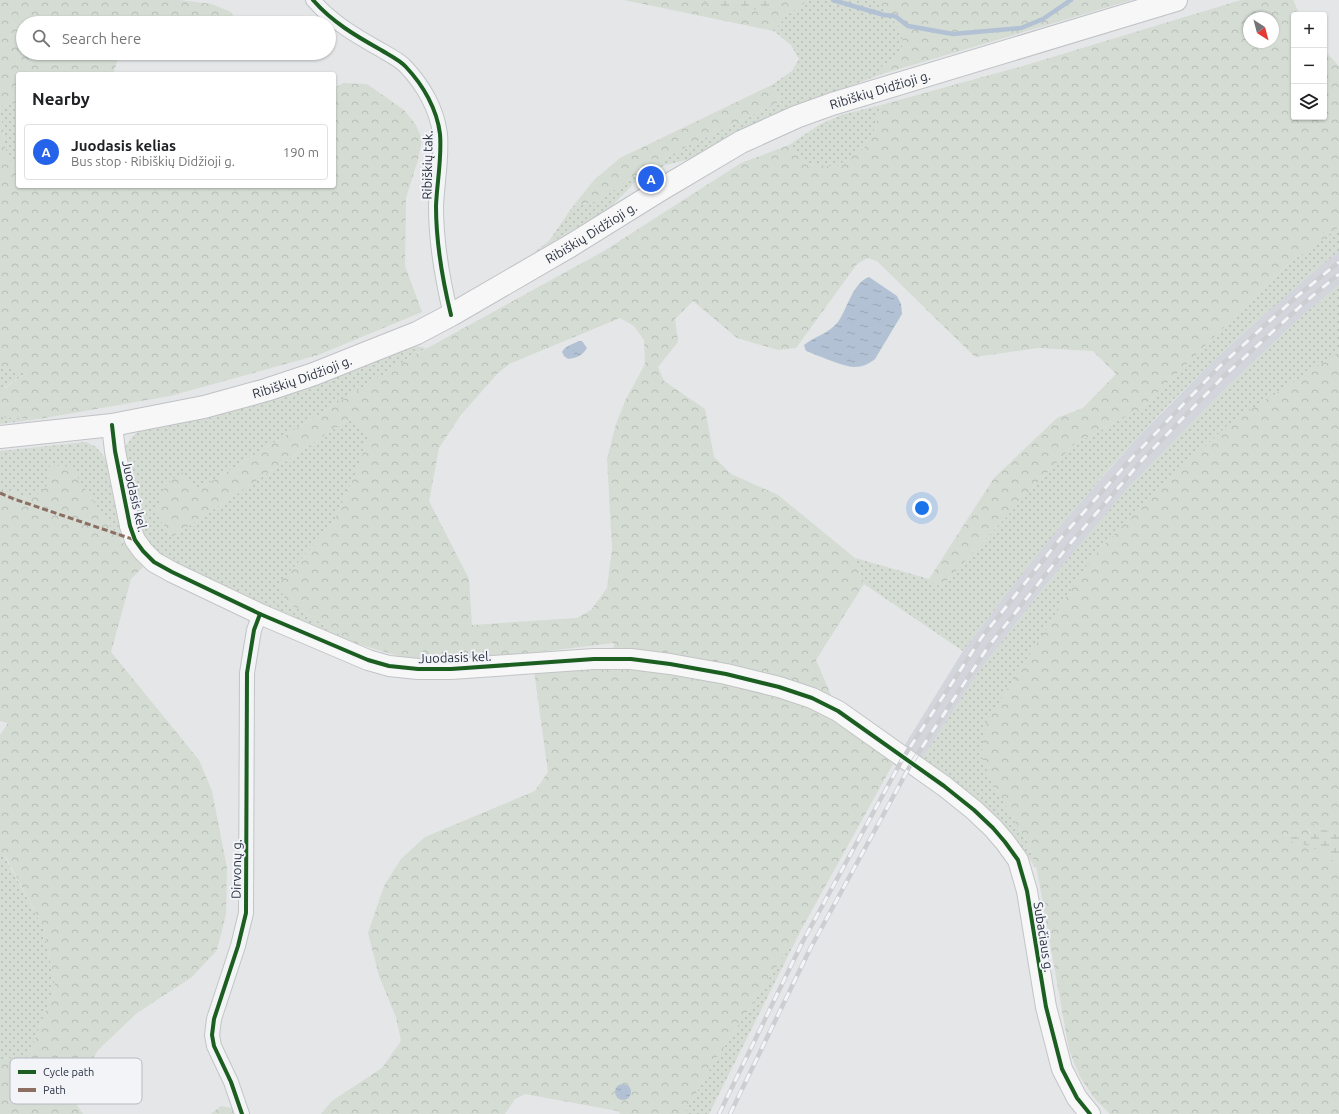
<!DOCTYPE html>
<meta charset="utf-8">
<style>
:root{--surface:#fff;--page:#f6f6f6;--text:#202124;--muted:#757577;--line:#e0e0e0;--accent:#2563eb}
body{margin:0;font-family:Ubuntu,sans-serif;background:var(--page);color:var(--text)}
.controls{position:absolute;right:12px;top:12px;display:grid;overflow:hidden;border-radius:4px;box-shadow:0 1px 3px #0004}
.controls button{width:36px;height:36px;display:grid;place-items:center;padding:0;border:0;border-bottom:1px solid var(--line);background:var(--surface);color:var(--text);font:20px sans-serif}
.compass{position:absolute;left:1243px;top:12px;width:36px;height:36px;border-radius:50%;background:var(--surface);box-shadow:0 1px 3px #0004;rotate:144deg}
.you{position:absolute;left:922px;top:508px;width:14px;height:14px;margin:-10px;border:3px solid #fff;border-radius:50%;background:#1a73e8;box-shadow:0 0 0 6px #1a73e833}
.badge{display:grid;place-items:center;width:26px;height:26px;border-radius:50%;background:var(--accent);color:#fff;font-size:13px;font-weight:700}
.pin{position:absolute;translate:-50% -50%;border:2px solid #fff;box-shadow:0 1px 4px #0006}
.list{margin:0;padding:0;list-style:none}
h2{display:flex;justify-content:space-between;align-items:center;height:52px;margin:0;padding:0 16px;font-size:17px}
h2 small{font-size:13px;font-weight:400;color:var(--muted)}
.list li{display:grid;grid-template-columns:26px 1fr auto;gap:12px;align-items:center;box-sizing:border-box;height:56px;margin:0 8px 8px;padding:0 8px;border:1px solid var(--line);border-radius:4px}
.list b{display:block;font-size:15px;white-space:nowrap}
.list p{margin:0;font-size:13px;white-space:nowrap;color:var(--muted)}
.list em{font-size:13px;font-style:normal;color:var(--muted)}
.icon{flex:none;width:22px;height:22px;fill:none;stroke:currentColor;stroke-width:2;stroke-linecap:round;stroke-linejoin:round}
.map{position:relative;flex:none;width:1339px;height:1114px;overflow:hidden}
.search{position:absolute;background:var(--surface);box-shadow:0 1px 3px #0004;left:16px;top:16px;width:320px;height:44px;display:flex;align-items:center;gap:10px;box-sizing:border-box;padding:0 14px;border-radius:22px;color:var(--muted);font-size:15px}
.panel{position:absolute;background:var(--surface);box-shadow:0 1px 3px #0004;left:16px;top:72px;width:320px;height:116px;border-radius:4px}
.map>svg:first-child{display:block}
.built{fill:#d2d5db}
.grass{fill:url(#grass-dots)}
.forest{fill:url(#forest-crowns);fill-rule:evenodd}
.wetland{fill:url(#wetland-marsh)}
.water{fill:url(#water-ripples)}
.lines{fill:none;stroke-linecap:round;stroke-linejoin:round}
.stream{stroke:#b2c1d3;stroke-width:4.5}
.street-casing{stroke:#c2c4c6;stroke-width:16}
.secondary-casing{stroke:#c2c4c6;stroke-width:22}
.primary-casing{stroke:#c0c2c6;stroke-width:24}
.street{stroke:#f3f4f6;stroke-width:14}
.secondary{stroke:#f7f7f7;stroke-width:20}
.primary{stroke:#f7f7f7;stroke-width:22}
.rail-casing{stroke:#ccced1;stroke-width:4.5}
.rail{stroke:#f2f4f8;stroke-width:3;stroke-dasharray:9;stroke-linecap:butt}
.quiet{stroke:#8d6e63;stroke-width:3;stroke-dasharray:6 3;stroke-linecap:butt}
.cycleway-casing{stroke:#f2f4f8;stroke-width:6}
.cycleway{stroke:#1b5e20;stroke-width:4}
.labels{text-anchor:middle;stroke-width:4;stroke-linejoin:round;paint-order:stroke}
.street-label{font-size:13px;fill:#2a3142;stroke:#f2f4f8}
.key{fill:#f2f4f8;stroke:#b6bac1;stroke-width:1}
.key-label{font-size:11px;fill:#2a3142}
</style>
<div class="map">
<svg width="1339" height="1114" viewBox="0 0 1339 1114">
<defs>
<pattern id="grass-dots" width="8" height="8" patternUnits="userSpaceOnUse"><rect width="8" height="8" fill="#d4dcd4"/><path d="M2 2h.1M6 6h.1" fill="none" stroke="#b6bdb7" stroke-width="1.8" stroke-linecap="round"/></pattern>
<pattern id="forest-crowns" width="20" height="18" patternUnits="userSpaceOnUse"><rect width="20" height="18" fill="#d4dcd4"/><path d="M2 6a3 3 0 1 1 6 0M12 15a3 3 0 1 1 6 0" fill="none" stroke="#b6bdb7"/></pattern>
<pattern id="wetland-marsh" width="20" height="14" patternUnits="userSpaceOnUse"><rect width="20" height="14" fill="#d4dcd4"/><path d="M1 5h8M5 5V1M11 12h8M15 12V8" fill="none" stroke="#b6bdb7"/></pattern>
<pattern id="water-ripples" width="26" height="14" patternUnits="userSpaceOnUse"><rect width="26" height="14" fill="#b2c1d3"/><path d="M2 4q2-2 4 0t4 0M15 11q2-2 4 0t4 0" fill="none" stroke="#99a6b6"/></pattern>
</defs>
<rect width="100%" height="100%" fill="#e4e6e8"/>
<!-- built -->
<path class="built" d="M1339,251v34l-35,29 -81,77 -95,97 -87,103 -64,83 -66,102 -18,-12 70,-113 44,-58 53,-67 76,-87 76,-77 77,-70z"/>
<!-- grass -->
<g class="grass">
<path d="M809,0h63l8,3 23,30 -1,16 -8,9 -12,8v8l-95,36 -92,48 -30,7 -31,18 -23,24 -79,47 17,-13 24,-35 25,-5 33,-23 49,-28 97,-47 2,-6 -7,-12 20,-14 7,-12 -8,-14 -17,-14 13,-16z"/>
<path d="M18,102v60h-11l-7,-55z"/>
<path d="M881,105l-7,26 -10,17 -28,19 -29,-3 -18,-19 30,-20 22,-10z"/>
<path d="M1339,227v24c-71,59 -141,121 -204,189 -61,67 -117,138 -172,211l-99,-67 -9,-26 74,21 12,8 132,-142 69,-37 145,-143z"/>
<path d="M1339,285v67l-14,10 -335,417 37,63 10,28 -21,-31 -20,-21 -74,-59 55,-85 64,-83 87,-103 95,-97 81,-77z"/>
<path d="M414,346l12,2 -230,143 -14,-19 -26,41 16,24 180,-120 17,19 -14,39 -24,52 -53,57 8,17 65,41 -164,-70 -30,-18 -16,-22 -5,-15 -11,-70 8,-11 6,-5 74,-16z"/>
<path d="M0,367l28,5 -24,16h-4z"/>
<path d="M0,417l39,2 -39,5z"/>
<path d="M86,442l10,5 9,11 17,83 -13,-16 -61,-40 -16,14 -32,-10v-38z"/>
<path d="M0,857h5l39,72 11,57 -27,72 -28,1z"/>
<path d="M801,930l-92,184h-25l30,-52z"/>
</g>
<!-- forest -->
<g class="forest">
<path d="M0,0h179l33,4 19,8 6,11h-214v30h97l-7,21h-95v28l-18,5 7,54 11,1v24h316v-98l9,-5 24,1 37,26 12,15 6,14 -4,21 -12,38 -1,68 17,46 -104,43 -148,41 -131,23 -39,-2v-29h5l22,-15 -27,-6z"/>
<path d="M624,0h71l16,4 33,5h21l14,-6 1,-3h29l-22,15 -13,16z"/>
<path d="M872,0h260l-250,74v-8l12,-8 8,-9 1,-16 -23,-30z"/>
<path d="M1241,0h52l7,15h-6v102h30v-67l15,16v161l-52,38 -145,143 -69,37 -132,142 -12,-8 65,-101 63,-60 26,-10 33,-34 -23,-23 -55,-3 -63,9 -98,-96 -9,-3 -11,6 -61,84 -18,2 -41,-12 -44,-37 -18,18 3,23 -20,25 6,14 41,28 9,48 17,17 47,21 77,63 9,26 -48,76 26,61 51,43 -92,166 -87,132 -30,52h-64l-2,-3 -93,-17 -10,5 -10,15h-184l11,-13 50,-33 19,-27 -5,-24 -17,-41 -11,-43 16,-47 17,-27 24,-22 110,-46 13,-19 -14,-101 78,-4 2,-24 -83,10 -104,8 -25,-4 -51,-15 -65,-41 -8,-17 53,-57 24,-52 14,-39 -17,-19 -180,120 -16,-24 9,-27 17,-14 14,19 217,-135 191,-105 137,-88 48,-18 18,19 29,3 28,-19 10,-17 7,-26 142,-39zM1249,18h24v24h-24zM620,318l14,8 10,14 1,24 -19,35 -10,25 -9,35 5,89 -5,40 -16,22 -14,8 -105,7 -3,-46 -40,-78 10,-53 21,-32 37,-42 12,-10z"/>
<path d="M772,85l7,12 -2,6 -97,47 -49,28 -33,23 -25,5 21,-26 26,-22z"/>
<path d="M1339,352v483l-17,-6 -12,-7 -5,3 6,9 -1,3 -5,2 -22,-5 14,9 13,2 29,19v250h-229l-15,-15 -15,-22 -11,-27 -32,-180 -10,-28 -37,-63 -9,-25 6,-33 103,-161 57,-60 82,-76z"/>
<path d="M50,465l21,2 38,58 34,42 -12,12 -20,73 88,108 13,31 15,77 -1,46 -9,36 -25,27 -55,36 -38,36 -30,45 14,20h-83v-55l28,-1 27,-72 -11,-57 -38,-72h-6v-122l8,-12 -8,-2v-232l32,10 16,-14z"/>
<path d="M221,1106l11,2 2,6h-23z"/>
</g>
<!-- wetland -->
<g class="wetland">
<path d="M695,0h85l-1,3c-5,2 -10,5 -15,6 -21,2 -49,-3 -69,-9z"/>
<path d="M1306,822h4l12,7 17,6v29l-29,-18 -25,-6 -5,-5 3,-1 22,5 5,-2 1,-4 -6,-8z"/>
</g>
<!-- water -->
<g class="water">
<path d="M869,277l28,19 4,8 1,10 -27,45c-6,5 -13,8 -21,8 -10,0 -37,-12 -48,-16l-2,-6c11,-9 24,-11 34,-23 9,-12 15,-40 31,-45z"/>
<path d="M579,341h3l5,7c-5,8 -11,10 -19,11l-4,-3 -2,-4 2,-3 4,-3z"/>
<circle cx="623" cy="1092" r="8"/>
</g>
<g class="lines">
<!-- stream -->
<path class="stream" d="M833,0l51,15 11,1 13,10 45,8 68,-6 22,-9 28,-19"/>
<defs>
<g id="street">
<path d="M313,0c19,22 43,36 68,50 8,5 19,10 25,17 17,18 31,42 34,67 2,24 -3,48 -4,72 0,38 6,72 15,109"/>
<path d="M242,1114l-11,-32 -17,-36 -2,-11 2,-16 24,-73 8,-33 1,-240 7,-43 6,-16"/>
</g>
<path id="secondary" d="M112,425l3,26 15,75 5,14 8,11 11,11 18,10 88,42 108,46 21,6 29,3h33l143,-10h37l39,5 56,10 53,13 33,11 26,13 106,75 30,24 19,18 12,14 13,18 9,31 19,116 16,62 15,29 13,16"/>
<g id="primary">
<path id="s1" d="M0,437l112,-12 92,-18 62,-17 48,-16 55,-22 48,-19 34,-18 119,-69 90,-56 81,-48 55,-25 36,-13 344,-104"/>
</g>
</defs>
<!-- street casing -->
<use href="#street" class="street-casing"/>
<!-- secondary casing -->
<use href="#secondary" class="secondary-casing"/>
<!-- primary casing -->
<use href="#primary" class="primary-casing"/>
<!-- street -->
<use href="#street" class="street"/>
<!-- secondary -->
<use href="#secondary" class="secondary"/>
<!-- primary -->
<use href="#primary" class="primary"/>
<defs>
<g id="rail">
<path d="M719,1114l83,-171 101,-185 79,-121 78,-98 71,-80 88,-92 76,-69 44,-36"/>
<path d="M730,1114l80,-165 101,-185 77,-117 81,-102 75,-87 79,-81 81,-74 35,-29"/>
</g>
</defs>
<!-- rail casing -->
<use href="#rail" class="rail-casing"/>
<!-- rail -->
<use href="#rail" class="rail"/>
<!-- quiet -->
<path class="quiet" d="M0,493l14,6 121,41"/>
<defs>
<g id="cycleway">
<path d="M313,0c19,22 43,36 68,50 8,5 19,10 25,17 17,18 31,42 34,67 2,24 -3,48 -4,72 0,38 6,72 15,109"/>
<path d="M112,425l3,26 15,75 5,14 8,11 11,11 18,10 88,42 108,46 21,6 29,3h33l143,-10h37l39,5 56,10 53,13 33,11 26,13 106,75 30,24 19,18 12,14 13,18 9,31 19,116 16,62 15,29 13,16"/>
<path d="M242,1114l-11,-32 -17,-36 -2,-11 2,-16 24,-73 8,-33 1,-240 7,-43 6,-16"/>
</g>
</defs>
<!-- cycleway casing -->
<use href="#cycleway" class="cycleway-casing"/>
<!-- cycleway -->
<use href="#cycleway" class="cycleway"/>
</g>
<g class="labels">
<!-- street labels -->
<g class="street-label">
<text dy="5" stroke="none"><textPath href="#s1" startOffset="957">Ribiškių Didžioji g.</textPath></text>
<text transform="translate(427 165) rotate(-89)" y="5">Ribiškių tak.</text>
<text dy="5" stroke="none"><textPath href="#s1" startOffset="633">Ribiškių Didžioji g.</textPath></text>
<text dy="5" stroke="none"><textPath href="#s1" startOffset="309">Ribiškių Didžioji g.</textPath></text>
<text transform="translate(135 496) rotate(77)" y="5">Juodasis kel.</text>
<text transform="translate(455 657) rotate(-2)" y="5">Juodasis kel.</text>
<text transform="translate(236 869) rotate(-89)" y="5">Dirvonų g.</text>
<text transform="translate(1044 937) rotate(81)" y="5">Subačiaus g.</text>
</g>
</g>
<!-- legend -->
<rect x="10" y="1058" width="132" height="46" rx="6" class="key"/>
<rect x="18" y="1070" width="18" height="4" fill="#1b5e20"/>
<rect x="18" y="1088" width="18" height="4" fill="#8d6e63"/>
<g class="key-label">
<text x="43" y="1076">Cycle path</text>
<text x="43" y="1094">Path</text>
</g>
</svg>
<div class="controls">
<button>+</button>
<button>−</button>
<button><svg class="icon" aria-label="layers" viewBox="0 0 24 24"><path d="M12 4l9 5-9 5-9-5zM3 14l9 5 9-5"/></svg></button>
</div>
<svg class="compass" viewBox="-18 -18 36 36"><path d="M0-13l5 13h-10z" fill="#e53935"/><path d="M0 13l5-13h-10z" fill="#757577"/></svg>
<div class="you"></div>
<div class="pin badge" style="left:651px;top:179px">A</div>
<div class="search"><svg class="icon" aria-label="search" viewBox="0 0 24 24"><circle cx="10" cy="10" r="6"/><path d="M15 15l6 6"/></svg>Search here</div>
<section class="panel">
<h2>Nearby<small></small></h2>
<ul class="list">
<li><span class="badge">A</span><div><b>Juodasis kelias</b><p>Bus stop · Ribiškių Didžioji g.</p></div><em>190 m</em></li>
</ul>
</section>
</div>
